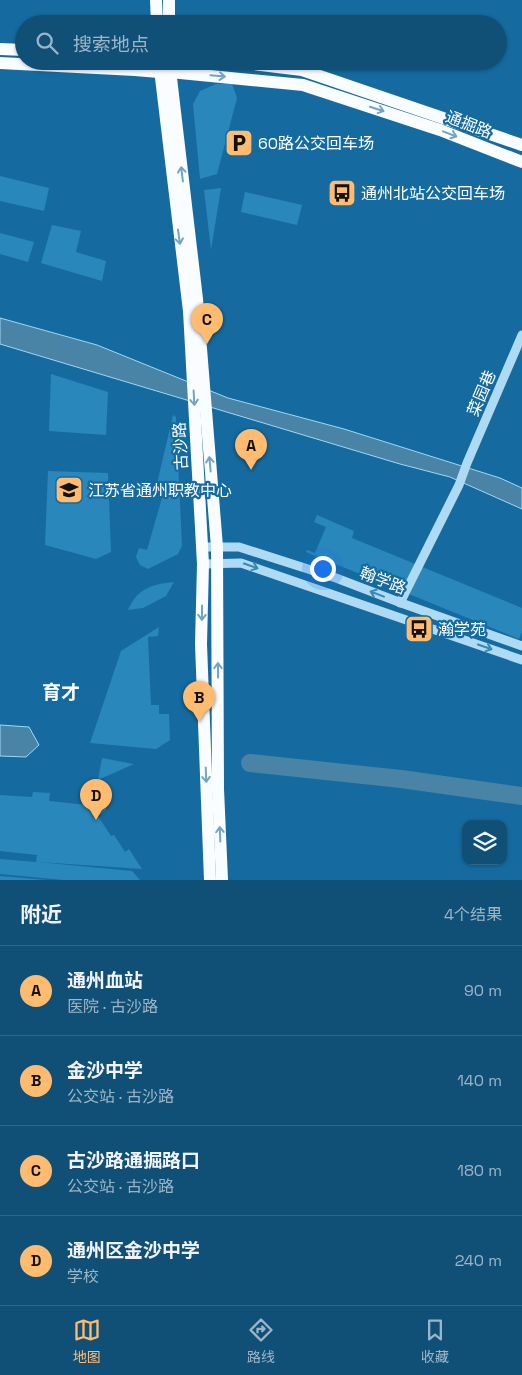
<!DOCTYPE html>
<html lang="zh">
<meta charset="utf-8">
<style>
:root{--surface:#105077;--page:#19577c;--text:#f1f3f6;--muted:#9cb5c6;--line:#306789;--accent:#ffbb70}
body{margin:0;font-family:"Space Grotesk","Noto Sans SC",sans-serif;background:var(--page);color:var(--text)}
.controls{position:absolute;right:15px;bottom:15px;display:grid;overflow:hidden;border-radius:10px;box-shadow:0 1px 4px #0004}
.controls button{width:45px;height:45px;display:grid;place-items:center;padding:0;border:0;border-bottom:1px solid var(--line);background:var(--surface);color:var(--text);font:25px sans-serif}
.you{position:absolute;left:322px;top:568px;width:18px;height:18px;margin:-12px;border:4px solid #fff;border-radius:50%;background:#1a73e8;box-shadow:0 0 0 8px #1a73e833}
.badge{display:grid;place-items:center;width:32px;height:32px;border-radius:50%;background:var(--accent);color:#111;font-size:16px;font-weight:700}
.pin{position:absolute;translate:-50% -41px;filter:drop-shadow(0 1px 2px #0008)}
.pin::after{content:'';position:absolute;top:26px;width:18px;height:15px;background:inherit;clip-path:polygon(0 0,100% 0,50% 100%)}
.list{margin:0;padding:0;list-style:none}
h2{display:flex;justify-content:space-between;align-items:center;height:65px;margin:0;padding:0 20px;font-size:21px}
h2 small{font-size:16px;font-weight:400;color:var(--muted)}
.list li{display:grid;grid-template-columns:32px 1fr auto;gap:15px;align-items:center;box-sizing:border-box;height:90px;padding:0 20px;border-top:1px solid var(--line)}
.list b{display:block;font-size:19px;white-space:nowrap}
.list p{margin:0;font-size:16px;white-space:nowrap;color:var(--muted)}
.list em{font-size:16px;font-style:normal;color:var(--muted)}
.icon{flex:none;width:28px;height:28px;fill:none;stroke:currentColor;stroke-width:2;stroke-linecap:round;stroke-linejoin:round}
.map{position:relative;flex:none;width:522px;height:880px;overflow:hidden}
.search{position:absolute;background:var(--surface);box-shadow:0 1px 4px #0004;left:15px;right:15px;top:15px;height:55px;display:flex;align-items:center;gap:12px;box-sizing:border-box;padding:0 18px;border-radius:28px;color:var(--muted);font-size:19px}
.sheet{height:425px;background:var(--surface)}
nav{display:flex;justify-content:space-around;align-items:center;box-sizing:border-box;height:70px;border-top:1px solid var(--line);background:var(--surface);font-size:14px;color:var(--muted)}
nav a{display:grid;justify-items:center;gap:2px}
nav .on{color:var(--accent)}
.map>svg:first-child{display:block}
.green{fill:#2987bc}
.water{fill:#4983a6;stroke:#a0d8f6}
.lines{fill:none;stroke-linecap:round;stroke-linejoin:round}
.river{stroke:#4983a6;stroke-width:18}
.minor{stroke:#aedaf3;stroke-width:9}
.major{stroke:#fafdff;stroke-width:12}
.oneway{stroke:#71a5c5}
.oneway2{stroke:#3b87b4}
.labels{text-anchor:middle;stroke-width:4.5;stroke-linejoin:round;paint-order:stroke}
.street-label{font-size:16px;fill:#fff;stroke:#156b9f}
.poi-label{font-size:16px;fill:#fff;stroke:#156b9f;text-anchor:start}
.quarter-label{font-size:19px;font-weight:bold;fill:#fff;stroke:#156b9f}
</style>
<div class="map">
<svg width="522" height="880" viewBox="0 0 522 880">
<rect width="100%" height="100%" fill="#156b9f"/>
<!-- green -->
<g class="green">
<path d="M216,84h16l5,14 -20,76 -17,5 -7,-75 7,-13z"/>
<path d="M0,176l49,12 -5,23 -44,-10z"/>
<path d="M221,188l-10,62 -7,-60z"/>
<path d="M245,192l57,13 -5,20 -56,-13z"/>
<path d="M52,225l29,6 -5,21 30,9 -4,20 -61,-18z"/>
<path d="M0,233l34,9 -6,20 -28,-8z"/>
<path d="M51,374l57,18 -2,43 -57,-4z"/>
<path d="M173,415l3,2 6,129 -4,8 -30,15 -8,-4 -4,-8 3,-9 8,2 17,-59 -8,-3z"/>
<path d="M48,471l60,2 3,79 -15,7 -51,-14z"/>
<path d="M317,515l37,16 -2,7 170,70v23l-3,8 -213,-87 1,-2 8,3 11,-26 -12,-5z"/>
<path d="M174,582l-8,14 -23,12 -15,2c9,-21 23,-26 46,-28z"/>
<path d="M159,627l-1,9 -10,1 3,68h8v9h10l1,26 -14,9 -66,-6 31,-92z"/>
<path d="M102,758l32,6 -36,16z"/>
<path d="M33,792l17,1 -1,8 57,6v3l-8,6 13,20 3,-1 11,17 4,-3 13,20 -104,-7 94,9 8,9h-76l-64,-6v-15l36,3 1,-7 -37,-4v-56l32,2z"/>
<path d="M0,876l47,4h-47z"/>
</g>
<!-- water -->
<g class="water">
<path d="M0,318l97,27 131,53 116,31 156,49 22,10v21l-72,-32 -50,-13 -400,-120z"/>
<path d="M0,725l29,2 10,18 -13,12 -26,-1z"/>
</g>
<g class="lines">
<!-- river -->
<path class="river" d="M250,763l151,16 121,17"/>
<!-- minor -->
<g class="minor">
<path d="M202,547h37l97,31 68,26 118,42"/>
<path d="M203,564l38,-1 281,97"/>
<path d="M400,603l59,-118 8,-22 55,-128"/>
</g>
<!-- major -->
<g class="major">
<path d="M156,0l1,24"/>
<path d="M169,0v24"/>
<path d="M0,49l24,1"/>
<path d="M159,61l30,250 14,253 -2,80 9,236"/>
<path d="M169,61l28,238 20,248 1,242 4,91"/>
<path d="M229,61l73,9 220,75"/>
<path d="M0,63l135,7 24,2"/>
<path d="M170,72l133,13 137,45 82,32"/>
</g>
</g>
<!-- one-way arrows -->
<defs><path id="oneway-shaft" d="M-6 0H5M1.5-3L5.5 0L1.5 3" fill="none" stroke-width="1.6" stroke-linecap="round" stroke-linejoin="round" transform="scale(1.25)"/></defs>
<g class="oneway">
<use href="#oneway-shaft" transform="translate(218 76) rotate(5)"/>
<use href="#oneway-shaft" transform="translate(377 109) rotate(18)"/>
<use href="#oneway-shaft" transform="translate(450 134) rotate(21)"/>
<use href="#oneway-shaft" transform="translate(182 174) rotate(-97)"/>
<use href="#oneway-shaft" transform="translate(179 237) rotate(82)"/>
<use href="#oneway-shaft" transform="translate(194 398) rotate(87)"/>
<use href="#oneway-shaft" transform="translate(210 464) rotate(-95)"/>
<use href="#oneway-shaft" transform="translate(202 613) rotate(91)"/>
<use href="#oneway-shaft" transform="translate(218 670) rotate(-90)"/>
<use href="#oneway-shaft" transform="translate(206 775) rotate(88)"/>
<use href="#oneway-shaft" transform="translate(220 834) rotate(-92)"/>
</g>
<g class="oneway2">
<use href="#oneway-shaft" transform="translate(251 566) rotate(19)"/>
<use href="#oneway-shaft" transform="translate(377 594) rotate(-159)"/>
<use href="#oneway-shaft" transform="translate(485 647) rotate(19)"/>
</g>
<!-- icons -->
<defs>
<symbol id="parking-square" viewBox="-11 -11 22 22"><rect x="-9" y="-9" width="18" height="18" rx="4" fill="#ffbb70" stroke="#156b9f"/><path d="M-3.5-5.5H1a3.5 3.5 0 0 1 0 7H-1V5.5H-3.5ZM-1-3.4V-.6H.8a1.4 1.4 0 0 0 0-2.8Z" fill="#111"/></symbol>
<symbol id="bus-square" viewBox="-11 -11 22 22"><rect x="-9" y="-9" width="18" height="18" rx="4" fill="#ffbb70" stroke="#156b9f"/><path d="M-5-6H5V4H4V6H2V4H-2V6H-4V4H-5ZM-3.5-4V0h7V-4ZM-3.5 1.2v1.5H-2V1.2ZM2 1.2v1.5H3.5V1.2Z" fill="#111"/></symbol>
<symbol id="school-square" viewBox="-11 -11 22 22"><rect x="-9" y="-9" width="18" height="18" rx="4" fill="#ffbb70" stroke="#156b9f"/><path d="M0-5L7-2L0 1L-7-2ZM-4 1L0 2.5L4 1V4Q0 6-4 4Z" fill="#111"/></symbol>
</defs>
<g fill-rule="evenodd">
<use href="#parking-square" x="223" y="127" width="32" height="32"/>
<use href="#bus-square" x="326" y="177" width="32" height="32"/>
<use href="#school-square" x="53" y="474" width="32" height="32"/>
<use href="#bus-square" x="403" y="613" width="32" height="32"/>
</g>
<g class="labels">
<!-- street labels -->
<g class="street-label">
<text transform="translate(469 124) rotate(21)" y="6">通掘路</text>
<text transform="translate(481 393) rotate(-67)" y="6">菜园巷</text>
<text transform="translate(180 446) rotate(-93)" y="6">古沙路</text>
<text transform="translate(383 580) rotate(21)" y="6">翰学路</text>
</g>
<!-- poi labels -->
<g class="poi-label">
<text x="258" y="149">60路公交回车场</text>
<text x="361" y="199">通州北站公交回车场</text>
<text x="88" y="496">江苏省通州职教中心</text>
<text x="438" y="635">瀚学苑</text>
</g>
<!-- quarter labels -->
<g class="quarter-label">
<text x="61" y="699">育才</text>
</g>
</g>
</svg>
<div class="controls">
<button><svg class="icon" aria-label="layers" viewBox="0 0 24 24"><path d="M12 4l9 5-9 5-9-5zM3 14l9 5 9-5"/></svg></button>
</div>
<div class="you"></div>
<div class="pin badge" style="left:251px;top:470px">A</div>
<div class="pin badge" style="left:199px;top:722px">B</div>
<div class="pin badge" style="left:207px;top:344px">C</div>
<div class="pin badge" style="left:96px;top:820px">D</div>
<div class="search"><svg class="icon" aria-label="search" viewBox="0 0 24 24"><circle cx="10" cy="10" r="6"/><path d="M15 15l6 6"/></svg>搜索地点</div>
</div>
<section class="sheet">
<h2>附近<small>4个结果</small></h2>
<ul class="list">
<li><span class="badge">A</span><div><b>通州血站</b><p>医院 · 古沙路</p></div><em>90 m</em></li>
<li><span class="badge">B</span><div><b>金沙中学</b><p>公交站 · 古沙路</p></div><em>140 m</em></li>
<li><span class="badge">C</span><div><b>古沙路通掘路口</b><p>公交站 · 古沙路</p></div><em>180 m</em></li>
<li><span class="badge">D</span><div><b>通州区金沙中学</b><p>学校</p></div><em>240 m</em></li>
</ul>
</section>
<nav>
<a class="on"><svg class="icon" aria-label="map" viewBox="0 0 24 24"><path d="M3 6l6-2 6 2 6-2v14l-6 2-6-2-6 2zM9 4v14M15 6v14"/></svg>地图</a>
<a><svg class="icon" aria-label="directions" viewBox="0 0 24 24"><path d="M12 3l9 9-9 9-9-9zM9 14v-3h6M13 9l2 2-2 2"/></svg>路线</a>
<a><svg class="icon" aria-label="saved" viewBox="0 0 24 24"><path d="M7 4h10v16l-5-4-5 4z"/></svg>收藏</a>
</nav>
